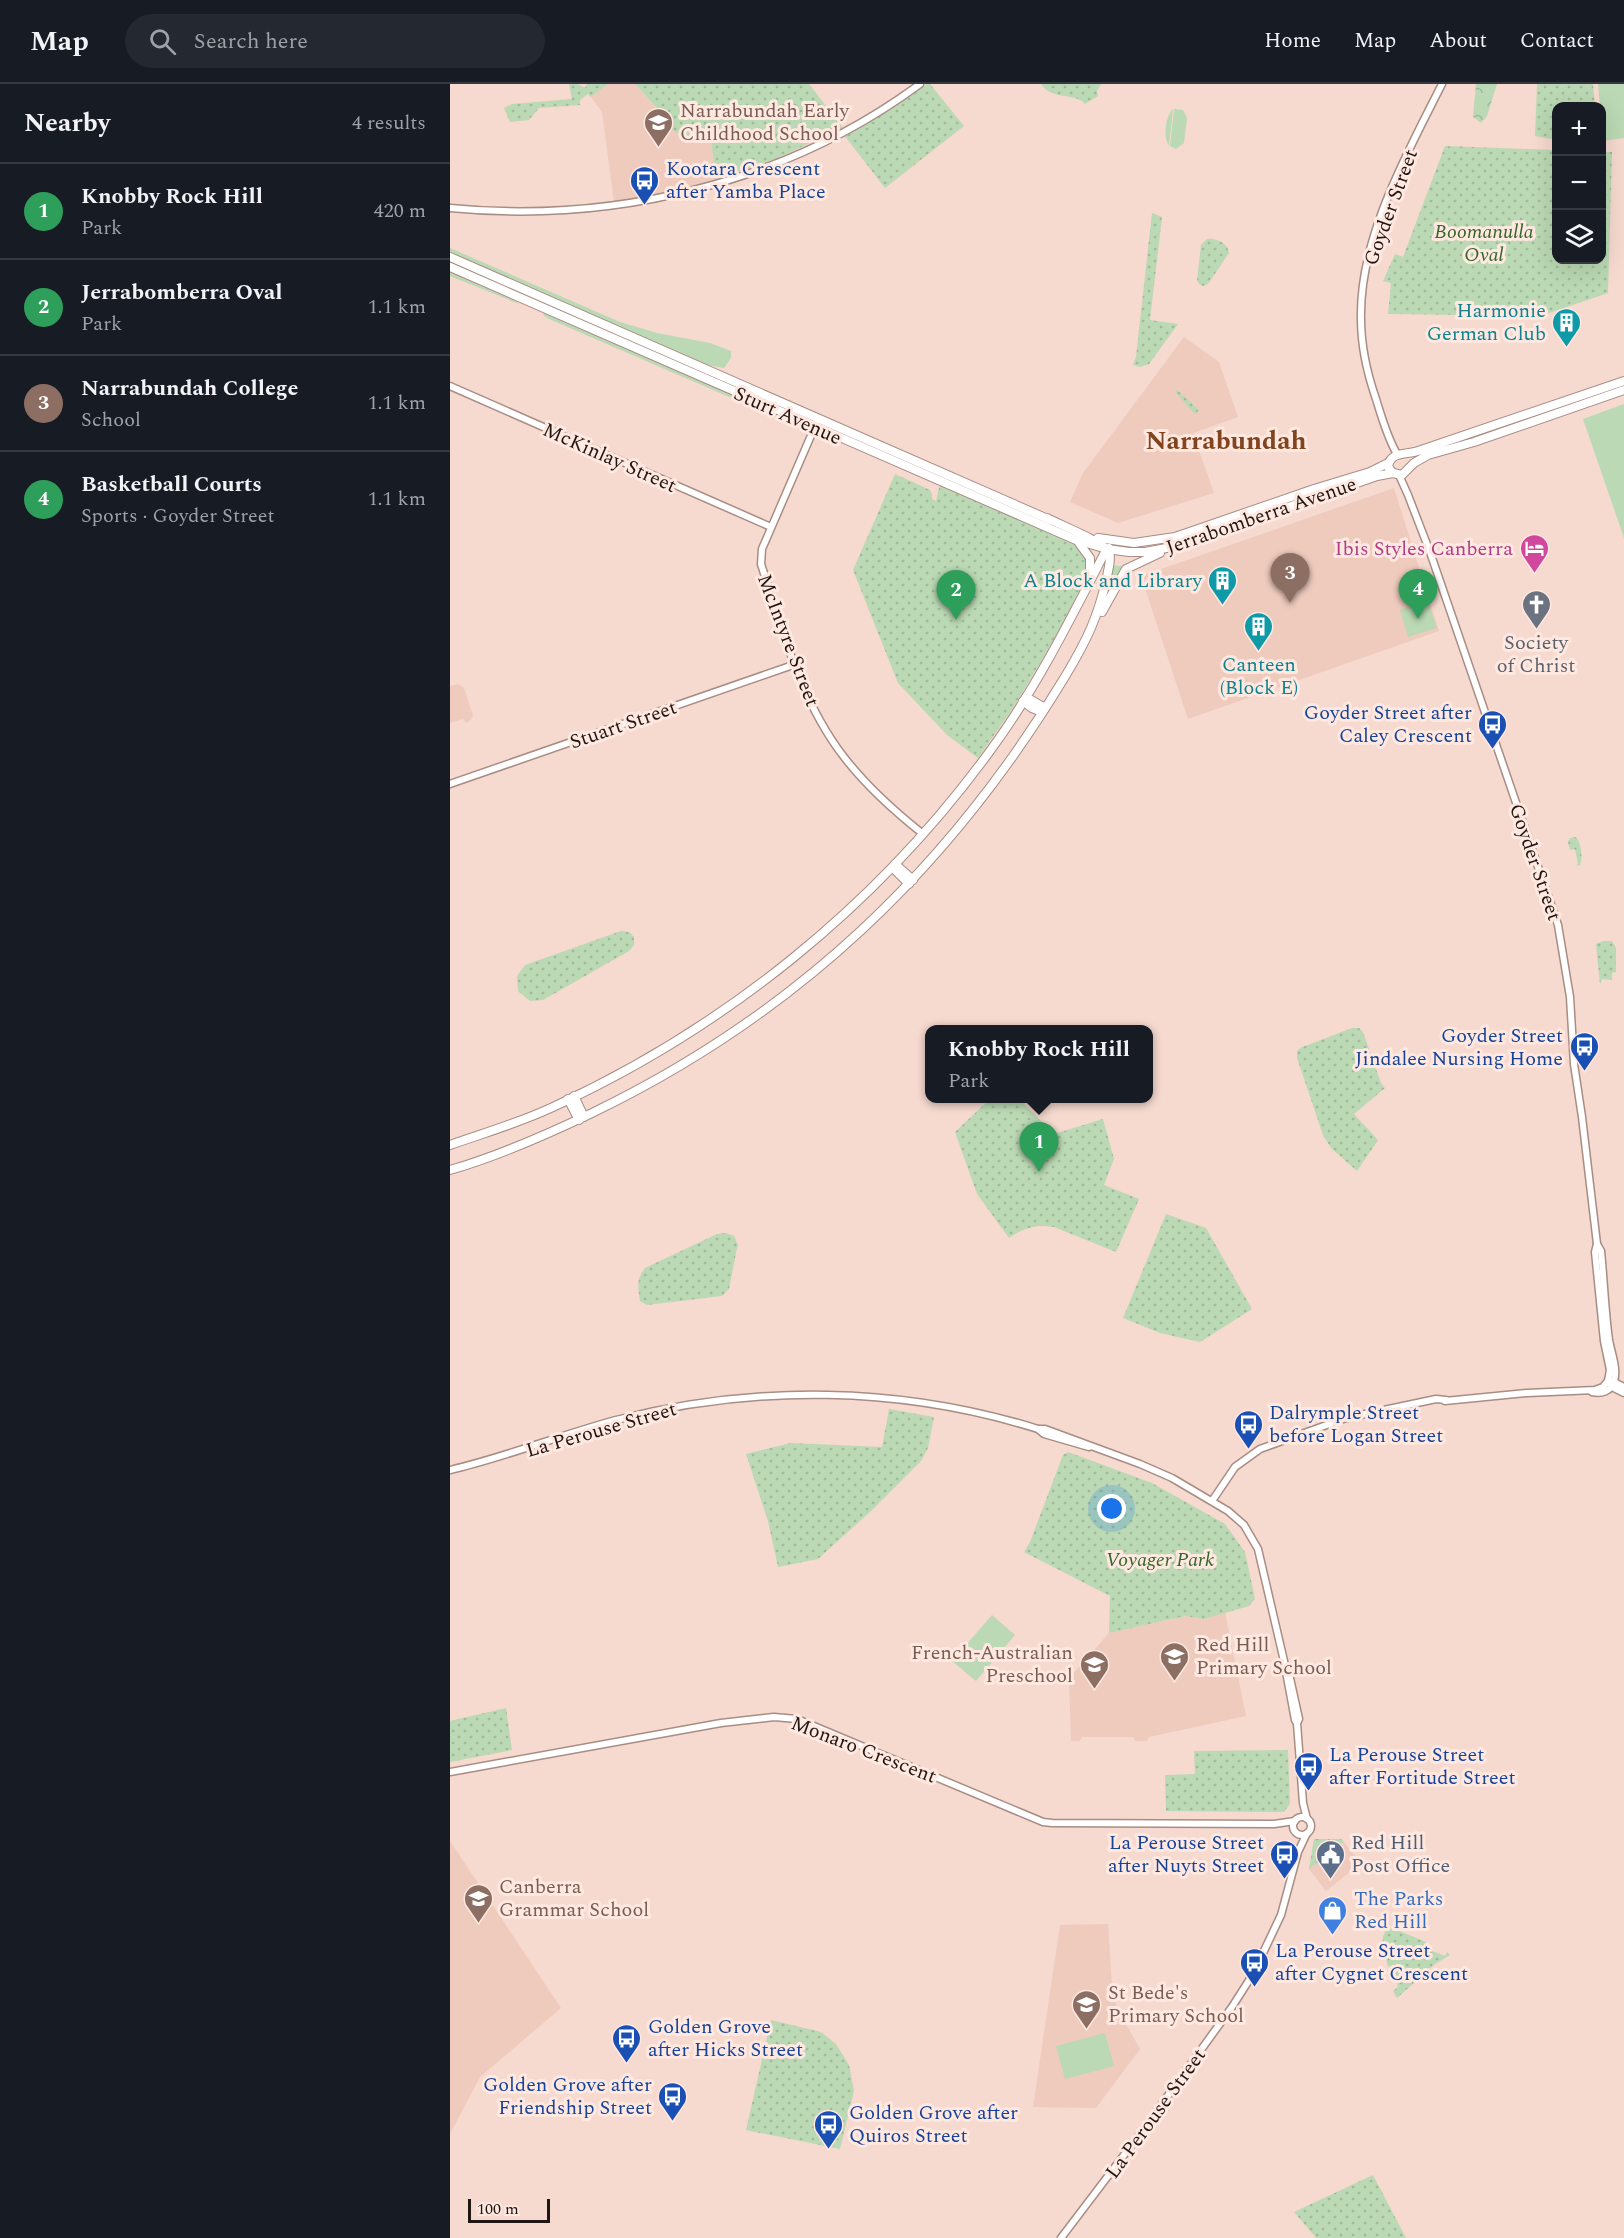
<!DOCTYPE html>
<meta charset="utf-8">
<style>
:root{--surface:#171b24;--page:#242831;--text:#f1f3f6;--muted:#9ea1a6;--line:#363941;--accent:#c05e21}
body{margin:0;font-family:Spectral,serif;background:var(--page);color:var(--text)}
.controls{position:absolute;right:18px;top:18px;display:grid;overflow:hidden;border-radius:12px;box-shadow:0 6px 24px #0002}
.controls button{width:54px;height:54px;display:grid;place-items:center;padding:0;border:0;border-bottom:2px solid var(--line);background:var(--surface);color:var(--text);font:30px sans-serif}
.scale{position:absolute;left:18px;bottom:15px;width:82px;box-sizing:border-box;padding-left:6px;border:3px solid #1f1512;border-top:0;font-size:16px;line-height:21px;white-space:nowrap;color:#1f1512;-webkit-text-stroke:4px #ffe8e0;paint-order:stroke}
.you{position:absolute;left:662px;top:1425px;width:21px;height:21px;margin:-15px;border:4px solid #fff;border-radius:50%;background:#1a73e8;box-shadow:0 0 0 9px #1a73e833}
.badge{display:grid;place-items:center;width:39px;height:39px;border-radius:50%;background:var(--accent);color:#fff;font-size:20px;font-weight:700}
.pin{position:absolute;translate:-50% -50px;filter:drop-shadow(0 2px 3px #0008)}
.pin::after{content:'';position:absolute;top:32px;width:21px;height:18px;background:inherit;clip-path:polygon(0 0,100% 0,50% 100%)}
.popup{position:absolute;left:475px;top:941px;width:228px;height:78px;box-sizing:border-box;display:grid;place-content:center;border-radius:12px;background:var(--surface);filter:drop-shadow(0 2px 4px #0005);font-size:20px;white-space:nowrap;color:var(--muted)}
.popup b{font-size:22px;color:var(--text)}
.popup::after{content:'';position:absolute;left:50%;top:100%;margin-left:-12px;border:12px solid transparent;border-top-color:var(--surface)}
.list{margin:0;padding:0;list-style:none}
h2{display:flex;justify-content:space-between;align-items:center;height:78px;margin:0;padding:0 24px;font-size:26px}
h2 small{font-size:20px;font-weight:400;color:var(--muted)}
.list li{display:grid;grid-template-columns:39px 1fr auto;gap:18px;align-items:center;box-sizing:border-box;height:96px;padding:0 24px;border-top:2px solid var(--line)}
.list b{display:block;font-size:22px;white-space:nowrap}
.list p{margin:0;font-size:20px;white-space:nowrap;color:var(--muted)}
.list em{font-size:20px;font-style:normal;color:var(--muted)}
.icon{flex:none;width:33px;height:33px;fill:none;stroke:currentColor;stroke-width:2;stroke-linecap:round;stroke-linejoin:round}
.map{position:relative;flex:none;width:1174px;height:2154px;overflow:hidden}
header{display:flex;align-items:center;gap:36px;box-sizing:border-box;height:84px;padding:0 30px;background:var(--surface);border-bottom:2px solid var(--line)}
header strong{font-size:28px}
nav{display:flex;gap:33px;margin-inline-start:auto;font-size:21px}
.search{width:420px;height:54px;background:var(--page);display:flex;align-items:center;gap:15px;box-sizing:border-box;padding:0 21px;border-radius:33px;color:var(--muted);font-size:22px}
main{display:flex}
aside{flex:1;background:var(--surface)}
.map>svg:first-child{display:block}
.built{fill:#efcbbe}
.grass{fill:#bbd9b4}
.forest{fill:url(#forest-crowns)}
.park{fill:url(#park-dots)}
.lines{fill:none;stroke-linecap:round;stroke-linejoin:round}
.minor-casing{stroke:#a88d84;stroke-width:9}
.major-casing{stroke:#a88d84;stroke-width:10}
.minor{stroke:#fff;stroke-width:6}
.major{stroke:#fff;stroke-width:8}
.labels{text-anchor:middle;stroke-width:6;stroke-linejoin:round;paint-order:stroke}
.education-label{font-size:20px;fill:#785e54;stroke:#ffe8e0;text-anchor:start}
.transit-label{font-size:20px;fill:#164399;stroke:#ffe8e0;text-anchor:start}
.street-label{font-size:20px;fill:#1f1512;stroke:#ffe8e0}
.park-label{font-size:20px;font-style:italic;fill:#346529;stroke:#ffe8e0}
.culture-label{font-size:20px;fill:#0d838f;stroke:#ffe8e0;text-anchor:end}
.hotel-label{font-size:20px;fill:#b23c85;stroke:#ffe8e0;text-anchor:end}
.worship-label{font-size:20px;fill:#5b616d;stroke:#ffe8e0}
.service-label{font-size:20px;fill:#4e5e75;stroke:#ffe8e0;text-anchor:start}
.shop-label{font-size:20px;fill:#366cbe;stroke:#ffe8e0;text-anchor:start}
.district-label{font-size:26px;font-weight:bold;fill:#82431f;stroke:#ffe8e0}
</style>
<header>
<strong>Map</strong>
<div class="search"><svg class="icon" aria-label="search" viewBox="0 0 24 24"><circle cx="10" cy="10" r="6"/><path d="M15 15l6 6"/></svg>Search here</div>
<nav><a>Home</a><a>Map</a><a>About</a><a>Contact</a></nav>
</header>
<main>
<aside>
<h2>Nearby<small>4 results</small></h2>
<ul class="list">
<li><span class="badge" style="background:#2e9e5b">1</span><div><b>Knobby Rock Hill</b><p>Park</p></div><em>420 m</em></li>
<li><span class="badge" style="background:#2e9e5b">2</span><div><b>Jerrabomberra Oval</b><p>Park</p></div><em>1.1 km</em></li>
<li><span class="badge" style="background:#8d6e63">3</span><div><b>Narrabundah College</b><p>School</p></div><em>1.1 km</em></li>
<li><span class="badge" style="background:#2e9e5b">4</span><div><b>Basketball Courts</b><p>Sports · Goyder Street</p></div><em>1.1 km</em></li>
</ul>
</aside>
<div class="map">
<svg width="1174" height="2154" viewBox="0 0 1174 2154">
<defs>
<pattern id="forest-crowns" width="20" height="18" patternUnits="userSpaceOnUse" patternTransform="scale(1.5)"><rect width="20" height="18" fill="#bbd9b4"/><path d="M2 6a3 3 0 1 1 6 0M12 15a3 3 0 1 1 6 0" fill="none" stroke="#a0b99a"/></pattern>
<pattern id="park-dots" width="8" height="8" patternUnits="userSpaceOnUse" patternTransform="scale(1.5)"><rect width="8" height="8" fill="#bbd9b4"/><path d="M2 2h.1M6 6h.1" fill="none" stroke="#a0b99a" stroke-width="1.8" stroke-linecap="round"/></pattern>
</defs>
<rect width="100%" height="100%" fill="#f6d9cf"/>
<!-- built -->
<g class="built">
<path d="M158,0h27l38,43 -1,1 9,8 30,7 6,36 -56,15 -47,8 -12,-90 -11,-15z"/>
<path d="M734,253l35,25 19,55 -45,16 21,60 -96,30 -48,-21 13,-29z"/>
<path d="M944,404l45,143 -251,88 -47,-143z"/>
<path d="M8,600l6,4 9,27 -2,5 -5,3 -3,-4 -13,4v-37z"/>
<path d="M775,1528l21,104 -97,21 -2,4h-12l-2,-4h-51l-3,4h-8l-2,-63 40,-45 78,-17 17,3z"/>
<path d="M0,1757l111,167 -81,69 -30,57z"/>
<path d="M894,1758l17,21 -35,28 -17,-22z"/>
<path d="M658,1840l4,63 5,21 23,41 -44,59 -63,-1 27,-182z"/>
</g>
<!-- grass -->
<g class="grass">
<path d="M1148,0h26v54l-21,3z"/>
<path d="M723,25l-4,37c-6,-9 -4,-29 4,-37z"/>
<path d="M724,25l9,1 4,8 -3,25 -8,6 -6,-3z"/>
<path d="M0,164l170,74 37,11 53,10 21,8v7l-7,10 -16,-3 -258,-112z"/>
<path d="M0,187l59,25 10,8 -69,-28z"/>
<path d="M94,229l246,106 10,6 -1,2 -250,-108 -6,-4z"/>
<path d="M122,229l117,51 -2,2 -116,-50z"/>
<path d="M1174,320v134l-41,-119z"/>
<path d="M404,352l206,92v2l-207,-91z"/>
<path d="M662,481l14,2 -17,24 -2,-3z"/>
<path d="M977,516l10,28 -29,9 -8,-27z"/>
<path d="M542,1531l23,20 -39,46 -24,-20z"/>
<path d="M655,1949l9,33 -49,13 -9,-33z"/>
</g>
<!-- forest -->
<path class="forest" d="M1026,0h21l-10,32 -6,7 -8,-6z"/>
<!-- park -->
<g class="park">
<path d="M119,0h9l7,4 2,-4h21l-17,13 -3,-3 -8,6v5l-41,3 -10,12 -19,2 -6,-14 8,-4 60,-5z"/>
<path d="M185,0h174l34,44 -68,31 -58,20 -6,-36 -30,-7 -10,-8 2,-2z"/>
<path d="M477,0h3l34,42 -79,62 -41,-53 39,-22z"/>
<path d="M591,0h60l-4,7 1,5 -13,8c-9,-12 -33,-3 -44,-20z"/>
<path d="M1087,0h56l2,22h-39v34l-21,-4z"/>
<path d="M995,62l111,4v110h46v-108h10l-4,141 -68,23 -152,-2 3,-31 -8,-2 12,-27 8,3z"/>
<path d="M702,129l10,4 -12,103 28,4 -29,40 -9,3 -7,-2 3,-8z"/>
<path d="M757,155c9,-1 21,4 22,14l-21,31 -5,2 -4,-2 -2,-4 4,-35z"/>
<path d="M727,306l22,20 -4,4 -20,-22z"/>
<path d="M445,390l35,16 2,5v4l4,2 4,-17 136,60 12,12 -1,19 -28,57 -46,76 -35,50 -31,-23 -49,-52 -45,-113z"/>
<path d="M1126,753c5,6 7,20 4,28l-5,1 3,-2 -3,-15 -5,1 -2,-8 2,-4z"/>
<path d="M171,847l8,1 5,5v8l-5,6 -86,49 -13,1 -12,-10 -1,-15 8,-11z"/>
<path d="M1153,857h9l4,7v24l-4,1v7l-10,-1 -2,5 -4,-40z"/>
<path d="M902,944h7l4,4 18,51 4,5 -31,26 24,26 -21,31 -26,-23 -8,-13 -26,-77v-7l3,-3z"/>
<path d="M541,1014l28,1 35,35 49,-15 11,40 -10,26 35,14 -23,53 -62,-25c-17,-3 -31,1 -45,11l-32,-44 -22,-62z"/>
<path d="M716,1130l40,14 46,81 -52,33 -40,-9 -37,-15z"/>
<path d="M276,1149l8,3 4,9 -2,8 -7,36 -7,7 -75,9 -7,-4c-2,-14 -4,-22 5,-33l72,-34z"/>
<path d="M439,1325l45,8 -6,31 -7,13 -50,50 -53,48 -40,8 -10,-46 -22,-67 45,-11 91,4z"/>
<path d="M618,1368l84,31 73,41 20,28 10,47 -6,7 -45,13 -18,-3 -77,17 1,-37 -86,-44 6,-10 33,-87z"/>
<path d="M56,1624l6,42 -62,12v-41z"/>
<path d="M838,1666l2,54 -6,8 -118,-1 -1,-36 30,-1 -1,-23z"/>
<path d="M864,1755h27l3,3 -35,27z"/>
<path d="M940,1843l36,15 1,7 18,7 2,-4 3,3 -15,9 -38,34 -4,-7 5,-4 -5,-22 -5,2c-2,-13 -12,-31 2,-40z"/>
<path d="M321,1936l50,12 15,12 13,21 5,26 -14,58 -94,-19z"/>
<path d="M923,2091l33,63h-90l-22,-26z"/>
</g>
<g class="lines">
<defs>
<g id="minor">
<path d="M0,124c165,16 336,-25 470,-124"/>
<path d="M0,302l321,141"/>
<path d="M366,340l-54,125 -1,15c21,65 40,138 83,193 23,30 50,54 79,77"/>
<path d="M947,370c-10,-17 -15,-36 -21,-55 -9,-26 -15,-53 -15,-80 -2,-81 46,-165 81,-235"/>
<path d="M949,391l9,20 22,57 128,373 12,72 4,67 8,53 15,127 -2,8 9,89 6,29 -2,11"/>
<path d="M0,700l346,-120"/>
<path d="M1162,1297l12,6"/>
<path d="M1160,1300l4,4 10,5"/>
<path d="M1142,1308c9,2 19,0 22,-11 4,-12 -3,-29 -5,-41 -4,-29 -5,-59 -8,-89l-4,-7"/>
<path d="M995,1317l82,-8 68,-3 8,-3 5,-6"/>
<path d="M588,1345l6,5 45,13"/>
<path d="M0,1386c56,-13 110,-35 166,-50 139,-36 285,-34 422,9h7l95,35 32,14 56,33 16,14 14,24 26,112 11,59 2,3"/>
<path d="M762,1417l23,-34 25,-18 86,-31 90,-19 10,1"/>
<path d="M838,1585l11,50 -2,4 6,80 4,16"/>
<path d="M0,1688l271,-49 53,-6 23,2 246,103 9,1 222,1 21,-3"/>
<circle cx="852" cy="1742" r="9"/>
<path d="M611,2154l82,-108 89,-123 21,-33 28,-59 17,-63 9,-19"/>
</g>
<g id="major">
<path d="M0,173l600,263"/>
<path d="M0,183l626,273 31,9 22,3h16l32,-6 200,-70 16,-3"/>
<path d="M1174,297l-206,70c-12,4 -28,0 -30,16l5,6 9,2 12,-12 14,-8 46,-13 150,-52"/>
<path d="M648,454l36,5 41,-6 139,-48 56,-17 18,-9"/>
<path d="M629,459l11,15v16"/>
<path d="M652,528l24,-43 34,-16"/>
<path d="M576,613l19,11"/>
<path d="M573,617l9,7 10,4"/>
<path d="M445,780l18,16"/>
<path d="M443,784l16,16"/>
<path d="M124,1012l10,21"/>
<path d="M118,1015l11,21"/>
<path d="M0,1061c34,-12 69,-22 103,-38 172,-79 324,-201 437,-356 45,-61 79,-129 114,-197l5,-6"/>
<path d="M0,1086c49,-14 96,-35 142,-57 205,-99 357,-244 474,-438 21,-35 32,-58 41,-98 1,-8 5,-18 2,-25 -5,-10 -49,-27 -62,-34"/>
</g>
</defs>
<!-- minor casing -->
<use href="#minor" class="minor-casing"/>
<!-- major casing -->
<use href="#major" class="major-casing"/>
<!-- minor -->
<use href="#minor" class="minor"/>
<!-- major -->
<use href="#major" class="major"/>
</g>
<!-- icons -->
<defs>
<symbol id="school-pin" viewBox="-11 -11 22 30"><path d="M0 17L-7.5 6A9.5 9.5 0 1 1 7.5 6Z" fill="#8d6e63" stroke="#ffe8e0"/><path d="M0-5L7-2L0 1L-7-2ZM-4 1L0 2.5L4 1V4Q0 6-4 4Z" fill="#fff"/></symbol>
<symbol id="bus-pin" viewBox="-11 -11 22 30"><path d="M0 17L-7.5 6A9.5 9.5 0 1 1 7.5 6Z" fill="#1a4fb4" stroke="#ffe8e0"/><path d="M-5-6H5V4H4V6H2V4H-2V6H-4V4H-5ZM-3.5-4V0h7V-4ZM-3.5 1.2v1.5H-2V1.2ZM2 1.2v1.5H3.5V1.2Z" fill="#fff"/></symbol>
<symbol id="building-pin" viewBox="-11 -11 22 30"><path d="M0 17L-7.5 6A9.5 9.5 0 1 1 7.5 6Z" fill="#0f9aa8" stroke="#ffe8e0"/><path d="M-4-6H4V6H1V3H-1V6H-4ZM-2.5-4.3h1.7v1.8h-1.7ZM.8-4.3h1.7v1.8H.8ZM-2.5-1h1.7V.8h-1.7ZM.8-1h1.7V.8H.8Z" fill="#fff"/></symbol>
<symbol id="hotel-pin" viewBox="-11 -11 22 30"><path d="M0 17L-7.5 6A9.5 9.5 0 1 1 7.5 6Z" fill="#d1479c" stroke="#ffe8e0"/><path d="M-6-4.5h1.5V1H6V5H4.5V3h-9V5H-6ZM-4 0a1.8 1.8 0 1 1 3.6 0ZM.5 0V-2.5h3Q6-2.5 6 0Z" fill="#fff"/></symbol>
<symbol id="church-pin" viewBox="-11 -11 22 30"><path d="M0 17L-7.5 6A9.5 9.5 0 1 1 7.5 6Z" fill="#6b7280" stroke="#ffe8e0"/><path d="M-1.2-6h2.4v3.5h3.3v2.4h-3.3V6h-2.4V-.1h-3.3v-2.4h3.3Z" fill="#fff"/></symbol>
<symbol id="civic-pin" viewBox="-11 -11 22 30"><path d="M0 17L-7.5 6A9.5 9.5 0 1 1 7.5 6Z" fill="#5c6f8a" stroke="#ffe8e0"/><path d="M-.6-6.5H3V-4.5H.6V-3L4-1V1h2V6H-6V1h2V-1L-.6-3ZM-1.2 2.5V6h2.4V2.5Z" fill="#fff"/></symbol>
<symbol id="shop-pin" viewBox="-11 -11 22 30"><path d="M0 17L-7.5 6A9.5 9.5 0 1 1 7.5 6Z" fill="#3f7fe0" stroke="#ffe8e0"/><path d="M-5-2.5h2.3a2.7 3.5 0 0 1 5.4 0H5L5.5 6h-11ZM-1.5-2.5h3a1.5 2.3 0 0 0-3 0Z" fill="#fff"/></symbol>
</defs>
<g fill-rule="evenodd">
<use href="#school-pin" x="192" y="22" width="33" height="45"/>
<use href="#bus-pin" x="178" y="80" width="33" height="45"/>
<use href="#building-pin" x="1100" y="222" width="33" height="45"/>
<use href="#hotel-pin" x="1068" y="448" width="33" height="45"/>
<use href="#building-pin" x="756" y="480" width="33" height="45"/>
<use href="#church-pin" x="1070" y="504" width="33" height="45"/>
<use href="#building-pin" x="792" y="526" width="33" height="45"/>
<use href="#bus-pin" x="1026" y="624" width="33" height="45"/>
<use href="#bus-pin" x="1118" y="946" width="33" height="45"/>
<use href="#bus-pin" x="782" y="1324" width="33" height="45"/>
<use href="#school-pin" x="708" y="1556" width="33" height="45"/>
<use href="#school-pin" x="628" y="1564" width="33" height="45"/>
<use href="#bus-pin" x="842" y="1666" width="33" height="45"/>
<use href="#bus-pin" x="818" y="1754" width="33" height="45"/>
<use href="#civic-pin" x="864" y="1754" width="33" height="45"/>
<use href="#school-pin" x="12" y="1798" width="33" height="45"/>
<use href="#shop-pin" x="866" y="1810" width="33" height="45"/>
<use href="#bus-pin" x="788" y="1862" width="33" height="45"/>
<use href="#school-pin" x="620" y="1904" width="33" height="45"/>
<use href="#bus-pin" x="160" y="1938" width="33" height="45"/>
<use href="#bus-pin" x="206" y="1996" width="33" height="45"/>
<use href="#bus-pin" x="362" y="2024" width="33" height="45"/>
</g>
<g class="labels">
<!-- education labels -->
<g class="education-label">
<text x="230" y="33">Narrabundah Early<tspan x="230" dy="23">Childhood School</tspan></text>
<text x="746" y="1567">Red Hill<tspan x="746" dy="23">Primary School</tspan></text>
<text x="623" y="1575" text-anchor="end">French-Australian<tspan x="623" dy="23">Preschool</tspan></text>
<text x="49" y="1809">Canberra<tspan x="49" dy="23">Grammar School</tspan></text>
<text x="658" y="1915">St Bede's<tspan x="658" dy="23">Primary School</tspan></text>
</g>
<!-- transit labels -->
<g class="transit-label">
<text x="216" y="91">Kootara Crescent<tspan x="216" dy="23">after Yamba Place</tspan></text>
<text x="1022" y="635" text-anchor="end">Goyder Street after<tspan x="1022" dy="23">Caley Crescent</tspan></text>
<text x="1113" y="958" text-anchor="end">Goyder Street<tspan x="1113" dy="23">Jindalee Nursing Home</tspan></text>
<text x="819" y="1335">Dalrymple Street<tspan x="819" dy="23">before Logan Street</tspan></text>
<text x="879" y="1677">La Perouse Street<tspan x="879" dy="23">after Fortitude Street</tspan></text>
<text x="814" y="1765" text-anchor="end">La Perouse Street<tspan x="814" dy="23">after Nuyts Street</tspan></text>
<text x="825" y="1873">La Perouse Street<tspan x="825" dy="23">after Cygnet Crescent</tspan></text>
<text x="198" y="1949">Golden Grove<tspan x="198" dy="23">after Hicks Street</tspan></text>
<text x="202" y="2007" text-anchor="end">Golden Grove after<tspan x="202" dy="23">Friendship Street</tspan></text>
<text x="399" y="2035">Golden Grove after<tspan x="399" dy="23">Quiros Street</tspan></text>
</g>
<!-- street labels -->
<g class="street-label">
<text transform="translate(940 123) rotate(-70)" y="7">Goyder Street</text>
<text transform="translate(338 331) rotate(24)" y="7">Sturt Avenue</text>
<text transform="translate(160 373) rotate(24)" y="7">McKinlay Street</text>
<text transform="translate(811 431) rotate(-19)" y="7">Jerrabomberra Avenue</text>
<text transform="translate(339 556) rotate(69)" y="7">McIntyre Street</text>
<text transform="translate(173 640) rotate(-19)" y="7">Stuart Street</text>
<text transform="translate(1086 778) rotate(71)" y="7">Goyder Street</text>
<text transform="translate(151 1345) rotate(-16)" y="7">La Perouse Street</text>
<text transform="translate(414 1665) rotate(21)" y="7">Monaro Crescent</text>
<text transform="translate(705 2029) rotate(-54)" y="7">La Perouse Street</text>
</g>
<!-- park labels -->
<g class="park-label">
<text x="1034" y="154">Boomanulla<tspan x="1034" dy="23">Oval</tspan></text>
<text x="710" y="1482">Voyager Park</text>
</g>
<!-- culture labels -->
<g class="culture-label">
<text x="1096" y="233">Harmonie<tspan x="1096" dy="23">German Club</tspan></text>
<text x="752" y="503">A Block and Library</text>
<text x="809" y="587" text-anchor="middle">Canteen<tspan x="809" dy="23">(Block E)</tspan></text>
</g>
<!-- hotel labels -->
<g class="hotel-label">
<text x="1063" y="471">Ibis Styles Canberra</text>
</g>
<!-- worship labels -->
<g class="worship-label">
<text x="1086" y="565">Society<tspan x="1086" dy="23">of Christ</tspan></text>
</g>
<!-- service labels -->
<g class="service-label">
<text x="901" y="1765">Red Hill<tspan x="901" dy="23">Post Office</tspan></text>
</g>
<!-- shop labels -->
<g class="shop-label">
<text x="904" y="1821">The Parks<tspan x="904" dy="23">Red Hill</tspan></text>
</g>
<!-- district labels -->
<g class="district-label">
<text x="776" y="365">Narrabundah</text>
</g>
</g>
</svg>
<div class="controls">
<button>+</button>
<button>−</button>
<button><svg class="icon" aria-label="layers" viewBox="0 0 24 24"><path d="M12 4l9 5-9 5-9-5zM3 14l9 5 9-5"/></svg></button>
</div>
<div class="scale">100 m</div>
<div class="you"></div>
<div class="pin badge" style="left:589px;top:1088px;background:#2e9e5b">1</div>
<div class="popup"><b>Knobby Rock Hill</b>Park</div>
<div class="pin badge" style="left:506px;top:536px;background:#2e9e5b">2</div>
<div class="pin badge" style="left:840px;top:519px;background:#8d6e63">3</div>
<div class="pin badge" style="left:968px;top:535px;background:#2e9e5b">4</div>
</div>
</main>
